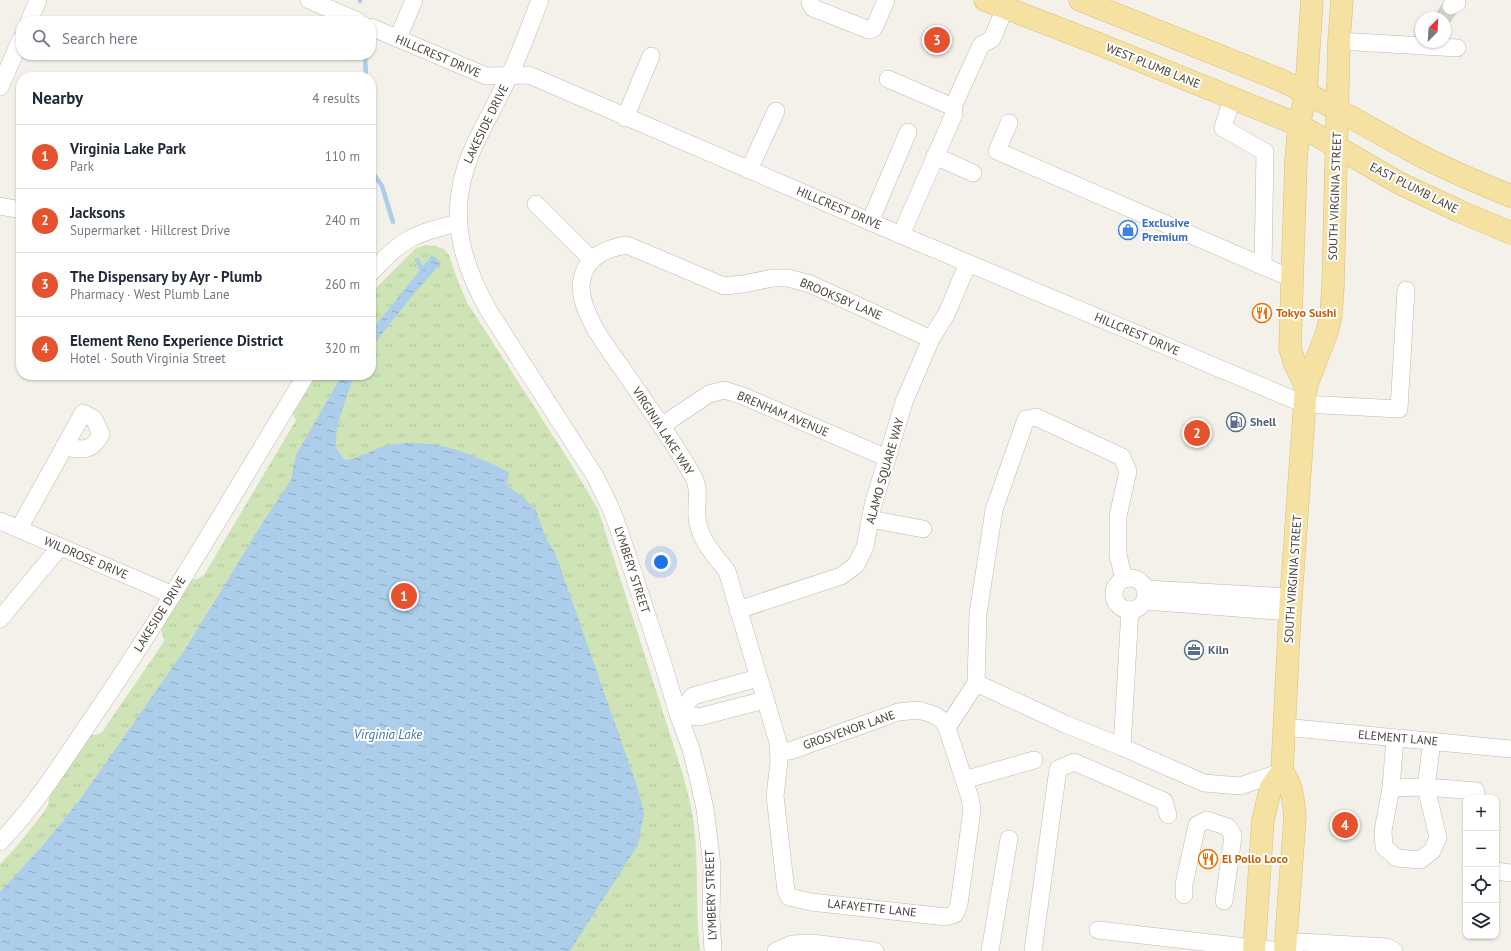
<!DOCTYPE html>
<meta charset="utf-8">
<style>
:root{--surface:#fff;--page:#f6f6f7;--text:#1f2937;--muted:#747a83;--line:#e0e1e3;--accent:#e7522e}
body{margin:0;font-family:"PT Sans",sans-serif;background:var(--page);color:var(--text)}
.controls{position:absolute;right:12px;bottom:12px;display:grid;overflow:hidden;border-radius:8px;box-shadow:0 1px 3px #0004}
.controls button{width:36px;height:36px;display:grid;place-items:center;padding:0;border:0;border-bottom:1px solid var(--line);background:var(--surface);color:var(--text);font:20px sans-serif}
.compass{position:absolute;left:1415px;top:12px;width:36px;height:36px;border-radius:50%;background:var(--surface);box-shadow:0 1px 3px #0004;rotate:24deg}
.you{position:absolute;left:661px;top:562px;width:14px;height:14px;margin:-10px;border:3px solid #fff;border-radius:50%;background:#1a73e8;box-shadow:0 0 0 6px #1a73e833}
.badge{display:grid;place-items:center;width:26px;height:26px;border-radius:50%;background:var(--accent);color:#fff;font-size:13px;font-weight:700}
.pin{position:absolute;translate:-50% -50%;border:2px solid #fff;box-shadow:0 1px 4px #0006}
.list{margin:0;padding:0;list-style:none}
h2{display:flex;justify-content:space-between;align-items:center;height:52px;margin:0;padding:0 16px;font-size:17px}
h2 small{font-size:13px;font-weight:400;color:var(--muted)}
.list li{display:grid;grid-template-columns:26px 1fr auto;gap:12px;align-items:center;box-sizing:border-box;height:64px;padding:0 16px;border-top:1px solid var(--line)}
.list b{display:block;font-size:15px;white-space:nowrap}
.list p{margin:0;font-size:13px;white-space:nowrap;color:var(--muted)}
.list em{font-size:13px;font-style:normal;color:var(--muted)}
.icon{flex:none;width:22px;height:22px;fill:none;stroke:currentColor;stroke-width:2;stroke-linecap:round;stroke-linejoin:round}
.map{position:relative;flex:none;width:1511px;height:951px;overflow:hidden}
.search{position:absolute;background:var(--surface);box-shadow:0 1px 3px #0004;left:16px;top:16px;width:360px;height:44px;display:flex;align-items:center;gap:10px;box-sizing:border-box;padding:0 14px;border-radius:16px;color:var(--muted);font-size:15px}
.panel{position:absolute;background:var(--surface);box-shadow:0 1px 3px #0004;left:16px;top:72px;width:360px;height:308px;border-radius:16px}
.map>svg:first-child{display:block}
.park{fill:url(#park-tufts)}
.water{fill:url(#water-ripples)}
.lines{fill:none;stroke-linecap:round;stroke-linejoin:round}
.stream{stroke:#acceea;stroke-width:4.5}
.minor-tunnel{stroke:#d1cec7;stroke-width:17;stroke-dasharray:17 8;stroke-linecap:butt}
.minor-casing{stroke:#beb9ad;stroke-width:18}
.major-casing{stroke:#dabf72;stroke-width:23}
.minor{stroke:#fff;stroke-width:17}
.major{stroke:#f5e1a1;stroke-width:22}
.labels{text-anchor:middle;stroke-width:4;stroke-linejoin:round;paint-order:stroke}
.street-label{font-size:12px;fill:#474239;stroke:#fff}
.shop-label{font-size:12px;font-weight:bold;fill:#366cbe;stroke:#fff;text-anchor:start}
.food-label{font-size:12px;font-weight:bold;fill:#c56008;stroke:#fff;text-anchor:start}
.service-label{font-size:12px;font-weight:bold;fill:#4e5e75;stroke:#fff;text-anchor:start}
.water-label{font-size:13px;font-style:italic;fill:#3b76aa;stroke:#fff}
</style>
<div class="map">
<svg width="1511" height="951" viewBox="0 0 1511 951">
<defs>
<pattern id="park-tufts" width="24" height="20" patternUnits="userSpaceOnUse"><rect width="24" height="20" fill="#cee4b7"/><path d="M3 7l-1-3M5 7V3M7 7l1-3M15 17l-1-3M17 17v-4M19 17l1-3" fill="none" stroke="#b2c59e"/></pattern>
<pattern id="water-ripples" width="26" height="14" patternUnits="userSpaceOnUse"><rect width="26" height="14" fill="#acceea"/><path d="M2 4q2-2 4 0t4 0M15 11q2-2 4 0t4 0" fill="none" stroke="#8ea9bf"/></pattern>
</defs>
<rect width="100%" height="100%" fill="#f4f1ea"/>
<!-- park -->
<path class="park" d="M426,245l9,1 9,3 5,6 10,29 9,20 100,155 30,50 79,247c7,22 14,45 17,69 5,42 1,84 6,126h-700v-87l17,-18 27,-34 4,-7 2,-12 37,-52 4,-6 8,-1 3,-2 61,-89 1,-4 -3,-10 28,-46c4,-5 10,-3 15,-8l89,-150 3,-5 -4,-7 1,-4 22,-34h56v-82l45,-45z"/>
<!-- water -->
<g class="water">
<path d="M432,255l9,8 -29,33 -41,52v-17z"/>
<path d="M342,375h13c-7,16 -23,58 -18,74 2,4 5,7 8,11 11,0 28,-11 40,-14 43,-11 86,7 124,26l-2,14 15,10 14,14 9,26 11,19 82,234 6,24 -6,32 -68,106h-570v-59l43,-47 36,-44 105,-150 81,-132 26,-39 5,-25z"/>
</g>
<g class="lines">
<!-- stream -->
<g class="stream">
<path d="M360,0v1"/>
<path d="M365,55l1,22"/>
<path d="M371,170l11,16 11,36"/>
<path d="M417,260l4,8"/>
</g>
<!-- minor-tunnel -->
<path class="minor-tunnel" d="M1443,18l8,-12"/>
<defs>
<g id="minor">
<path d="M309,0l49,21"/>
<path d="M540,0c-10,25 -19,52 -31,76 -11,24 -24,46 -35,70 -28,62 -16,111 16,167l105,163 17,35 8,22 43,131 15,50 13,35 7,28 7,32 7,56 -1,53 2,33"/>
<path d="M810,0v3l3,5 56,22 5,-2 12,-28"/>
<path d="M1451,6l6,-3"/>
<path d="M29,21l9,-21"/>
<path d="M371,27l115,49 43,-1 372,160 403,169 95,5 7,-119"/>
<path d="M398,38l16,-38"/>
<path d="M1339,41l118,7"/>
<path d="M888,79l65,28 28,-62 11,-6 13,-31"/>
<path d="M0,87l21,-48"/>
<path d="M1232,98l-9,30 42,24 -2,114"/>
<path d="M625,118l26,-62"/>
<path d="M1009,123l-12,28 296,128"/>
<path d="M935,156l38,17"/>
<path d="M749,170l27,-59"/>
<path d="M536,204l56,56"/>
<path d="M0,206l21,4"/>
<path d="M870,222l38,-90"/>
<path d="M901,235l53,-121 -1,-7"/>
<path d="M371,273c30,-34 44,-40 87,-50"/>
<path d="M661,426l48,-32 15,-4 19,6 144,62"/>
<path d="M870,519l53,10"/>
<path d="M0,521l173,74"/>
<path d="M19,529c21,-39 43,-77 64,-116l11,6 7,15c-9,18 -18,16 -37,13"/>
<circle cx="1130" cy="594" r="16"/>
<path d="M1146,589l145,8"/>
<path d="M1145,601l145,11"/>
<path d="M738,610l103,-34 15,-11 9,-18 8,-42 31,-103 27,-63 16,-26 21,-50"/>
<path d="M0,619l60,-72"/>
<path d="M976,683l89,41 57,23 82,36 36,3 42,-14"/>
<path d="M678,714l15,-18 65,-18"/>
<path d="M678,714l21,3 66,-17"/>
<path d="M1284,727l227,22"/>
<path d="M947,728l29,-45 2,-69 16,-104 32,-91 10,-2 86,40 6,14 -10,45v39l6,24"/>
<path d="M1395,738l-4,50 -8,43 1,16 13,11 23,2 12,-9 6,-13 -12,-51 6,-46"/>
<path d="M1122,747l8,-137"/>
<path d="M778,750l12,1 108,-39 21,-2 15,5 8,5 5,8 23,70 2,12 -13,94 -4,10 -9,3 -135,-15 -22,-5 -3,-6 -11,-95 4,-34 -1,-20 -51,-171c-13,-16 -28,-32 -30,-54 -1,-12 3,-28 -3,-39 -19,-35 -44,-68 -66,-101 -17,-25 -46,-59 -47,-90 0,-4 1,-8 2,-12 6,-20 25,-27 44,-30l97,41 19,-2 30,-6h15l22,6 121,55"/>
<path d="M964,780l70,-20"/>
<path d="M1391,788l35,-1 50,4"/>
<path d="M0,842c37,-38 65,-84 95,-128 75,-110 142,-226 211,-339"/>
<path d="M1496,871l15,2"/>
<path d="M1184,895v-11l13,-59 10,-5 21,7 5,9 -9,65"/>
<path d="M1098,930l183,21"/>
<path d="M776,951l16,-7 20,-1 63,8"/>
<path d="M990,951l19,-112"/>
<path d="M1033,951l25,-182 16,-7 90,39 4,14"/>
<path d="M1286,951l14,-9 87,5 7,4"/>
</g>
<g id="major">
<path d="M985,0l109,42 205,83 102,59 58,27 52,22"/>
<path d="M1080,0l198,79c46,21 88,48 132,71 33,18 66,32 101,46"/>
<path d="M1306,387l-11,-23 -5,-16 6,-188 3,-35 7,-33 6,-92"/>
<path d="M1282,772c11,12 11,29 13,45l-10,134"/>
<path d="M1254,951l9,-131 8,-33 11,-15 8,-160 16,-225 21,-55 4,-17 2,-29 6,-245 3,-41"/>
</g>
</defs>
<!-- minor casing -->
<use href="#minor" class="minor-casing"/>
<!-- major casing -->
<use href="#major" class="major-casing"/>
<!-- minor -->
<use href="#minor" class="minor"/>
<!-- major -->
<use href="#major" class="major"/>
</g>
<!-- icons -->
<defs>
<symbol id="shop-ring" viewBox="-11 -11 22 22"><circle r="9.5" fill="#fff" stroke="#3f7fe0" stroke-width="1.5"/><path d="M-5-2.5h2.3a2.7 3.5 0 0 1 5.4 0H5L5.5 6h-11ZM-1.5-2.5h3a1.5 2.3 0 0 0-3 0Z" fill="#3f7fe0"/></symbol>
<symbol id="restaurant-ring" viewBox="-11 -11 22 22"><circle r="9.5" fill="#fff" stroke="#e8710a" stroke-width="1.5"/><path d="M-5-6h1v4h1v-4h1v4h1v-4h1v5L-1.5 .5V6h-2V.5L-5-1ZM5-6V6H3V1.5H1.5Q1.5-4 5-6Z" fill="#e8710a"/></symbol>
<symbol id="fuel-ring" viewBox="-11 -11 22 22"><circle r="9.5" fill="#fff" stroke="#5c6f8a" stroke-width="1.5"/><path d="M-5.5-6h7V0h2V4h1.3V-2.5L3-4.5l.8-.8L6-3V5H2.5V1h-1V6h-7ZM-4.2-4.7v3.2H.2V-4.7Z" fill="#5c6f8a"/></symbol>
<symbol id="office-ring" viewBox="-11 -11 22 22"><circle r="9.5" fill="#fff" stroke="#5c6f8a" stroke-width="1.5"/><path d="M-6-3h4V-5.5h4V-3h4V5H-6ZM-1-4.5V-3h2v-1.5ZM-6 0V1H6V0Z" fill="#5c6f8a"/></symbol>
</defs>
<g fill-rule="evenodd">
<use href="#shop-ring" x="1117" y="219" width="22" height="22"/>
<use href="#restaurant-ring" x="1251" y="302" width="22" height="22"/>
<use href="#fuel-ring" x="1225" y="411" width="22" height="22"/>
<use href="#office-ring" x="1183" y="639" width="22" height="22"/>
<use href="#restaurant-ring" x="1197" y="848" width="22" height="22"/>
</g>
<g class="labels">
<!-- street labels -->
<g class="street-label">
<text transform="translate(438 56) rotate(23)" y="4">HILLCREST DRIVE</text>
<text transform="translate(1153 66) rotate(22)" y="4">WEST PLUMB LANE</text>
<text transform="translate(486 124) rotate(-64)" y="4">LAKESIDE DRIVE</text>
<text transform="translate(1414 188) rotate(27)" y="4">EAST PLUMB LANE</text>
<text transform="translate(1335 196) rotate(-88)" y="4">SOUTH VIRGINIA STREET</text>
<text transform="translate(839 208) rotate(23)" y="4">HILLCREST DRIVE</text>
<text transform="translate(841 299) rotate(23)" y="4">BROOKSBY LANE</text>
<text transform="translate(1137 334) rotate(23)" y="4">HILLCREST DRIVE</text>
<text transform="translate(783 414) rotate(23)" y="4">BRENHAM AVENUE</text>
<text transform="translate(663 431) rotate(57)" y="4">VIRGINIA LAKE WAY</text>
<text transform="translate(885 471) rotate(-74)" y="4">ALAMO SQUARE WAY</text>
<text transform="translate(86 558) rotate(23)" y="4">WILDROSE DRIVE</text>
<text transform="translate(632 570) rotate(72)" y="4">LYMBERY STREET</text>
<text transform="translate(1293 579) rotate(-86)" y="4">SOUTH VIRGINIA STREET</text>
<text transform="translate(160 614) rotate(-58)" y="4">LAKESIDE DRIVE</text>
<text transform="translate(849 730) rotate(-19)" y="4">GROSVENOR LANE</text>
<text transform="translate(1398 738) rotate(5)" y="4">ELEMENT LANE</text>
<text transform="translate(711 895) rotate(-92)" y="4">LYMBERY STREET</text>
<text transform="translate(872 908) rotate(6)" y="4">LAFAYETTE LANE</text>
</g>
<!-- shop labels -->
<g class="shop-label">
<text x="1142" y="227">Exclusive<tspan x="1142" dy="14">Premium</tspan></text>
</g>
<!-- food labels -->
<g class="food-label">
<text x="1276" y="317">Tokyo Sushi</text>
<text x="1222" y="863">El Pollo Loco</text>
</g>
<!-- service labels -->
<g class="service-label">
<text x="1250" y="426">Shell</text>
<text x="1208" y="654">Kiln</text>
</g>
<!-- water labels -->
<g class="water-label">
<text x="388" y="739">Virginia Lake</text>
</g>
</g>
</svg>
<div class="controls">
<button>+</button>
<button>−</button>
<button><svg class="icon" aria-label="locate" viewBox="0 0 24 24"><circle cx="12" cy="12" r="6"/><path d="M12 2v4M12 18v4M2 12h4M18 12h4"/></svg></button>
<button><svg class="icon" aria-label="layers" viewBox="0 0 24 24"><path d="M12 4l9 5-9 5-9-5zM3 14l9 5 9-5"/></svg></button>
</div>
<svg class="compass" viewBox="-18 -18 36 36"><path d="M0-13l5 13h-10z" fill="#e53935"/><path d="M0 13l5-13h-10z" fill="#747a83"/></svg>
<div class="you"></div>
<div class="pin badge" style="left:404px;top:596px">1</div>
<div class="pin badge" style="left:1197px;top:433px">2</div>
<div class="pin badge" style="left:937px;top:40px">3</div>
<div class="pin badge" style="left:1345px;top:825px">4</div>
<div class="search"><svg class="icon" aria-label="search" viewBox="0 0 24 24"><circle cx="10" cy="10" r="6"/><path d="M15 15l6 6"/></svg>Search here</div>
<section class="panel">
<h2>Nearby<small>4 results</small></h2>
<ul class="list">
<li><span class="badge">1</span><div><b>Virginia Lake Park</b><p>Park</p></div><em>110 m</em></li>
<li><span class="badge">2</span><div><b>Jacksons</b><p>Supermarket · Hillcrest Drive</p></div><em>240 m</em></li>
<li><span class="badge">3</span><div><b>The Dispensary by Ayr - Plumb</b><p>Pharmacy · West Plumb Lane</p></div><em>260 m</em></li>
<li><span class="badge">4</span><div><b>Element Reno Experience District</b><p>Hotel · South Virginia Street</p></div><em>320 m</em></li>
</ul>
</section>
</div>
